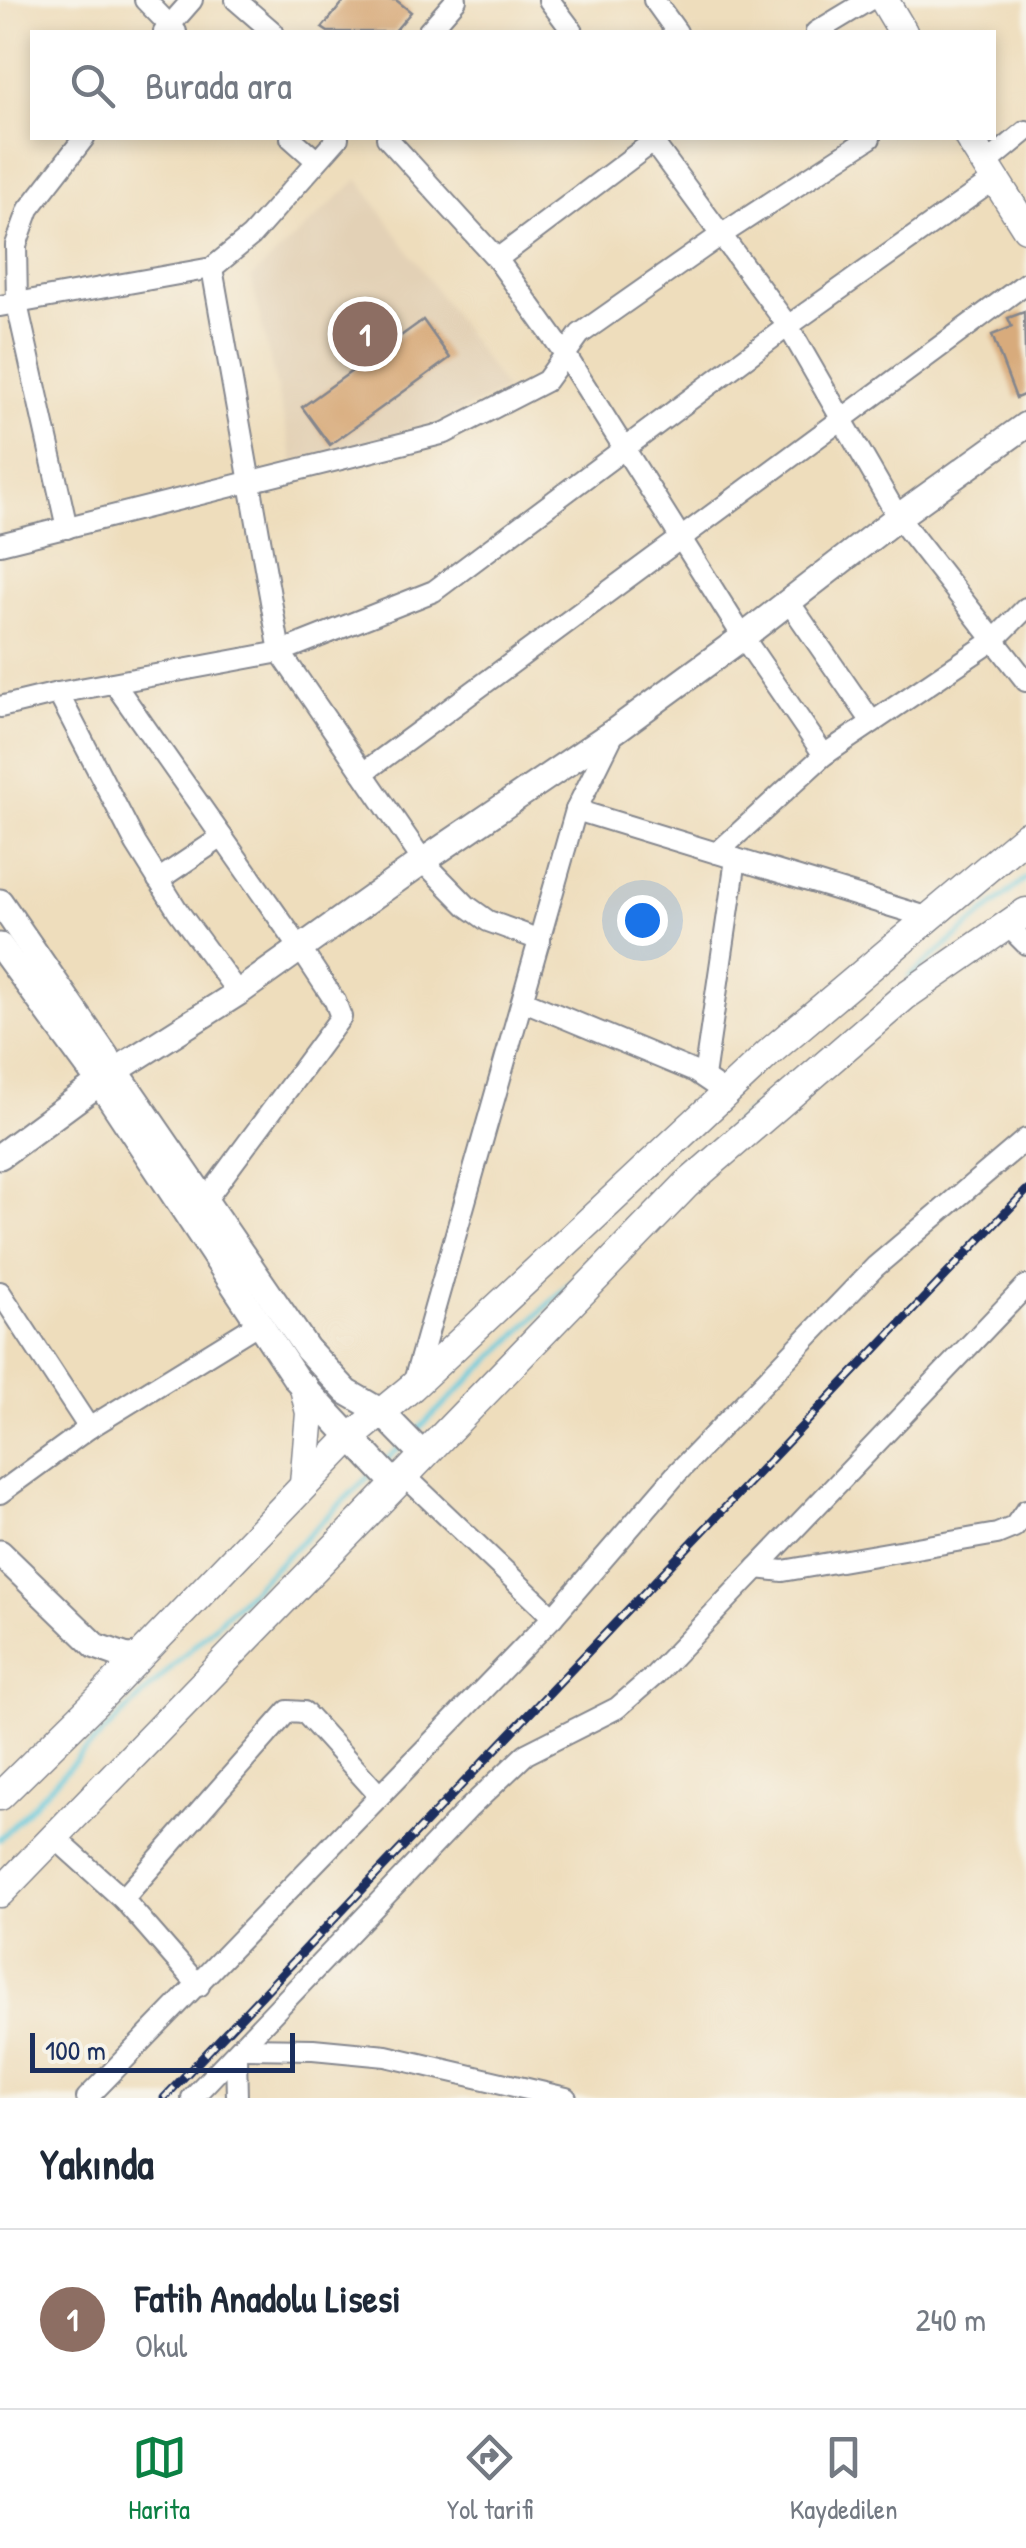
<!DOCTYPE html>
<html lang="tr">
<meta charset="utf-8">
<style>
:root{--surface:#fff;--page:#f2f2f3;--text:#1f2937;--muted:#747a83;--line:#e0e1e3;--accent:#0b8043}
body{margin:0;font-family:"Patrick Hand",sans-serif;background:var(--page);color:var(--text)}
.scale{position:absolute;left:30px;bottom:25px;width:265px;box-sizing:border-box;padding-left:10px;border:5px solid #1b2f5e;border-top:0;font-size:28px;line-height:35px;white-space:nowrap;color:#1b2f5e;-webkit-text-stroke:8px #f7f3e8;paint-order:stroke}
.you{position:absolute;left:642px;top:920px;width:35px;height:35px;margin:-25px;border:8px solid #fff;border-radius:50%;background:#1a73e8;box-shadow:0 0 0 15px #1a73e833}
.badge{display:grid;place-items:center;width:65px;height:65px;border-radius:50%;background:var(--accent);color:#fff;font-size:32px;font-weight:700}
.pin{position:absolute;translate:-50% -50%;border:5px solid #fff;box-shadow:0 2px 10px #0006}
.list{margin:0;padding:0;list-style:none}
h2{display:flex;justify-content:space-between;align-items:center;height:130px;margin:0;padding:0 40px;font-size:42px}
h2 small{font-size:32px;font-weight:400;color:var(--muted)}
.list li{display:grid;grid-template-columns:65px 1fr auto;gap:30px;align-items:center;box-sizing:border-box;height:180px;padding:0 40px;border-top:2px solid var(--line)}
.list b{display:block;font-size:38px;white-space:nowrap}
.list p{margin:0;font-size:32px;white-space:nowrap;color:var(--muted)}
.list em{font-size:32px;font-style:normal;color:var(--muted)}
.icon{flex:none;width:55px;height:55px;fill:none;stroke:currentColor;stroke-width:2;stroke-linecap:round;stroke-linejoin:round}
.map{position:relative;flex:none;width:1026px;height:2098px;overflow:hidden}
.search{position:absolute;background:var(--surface);box-shadow:0 5px 15px #0003;left:30px;right:30px;top:30px;height:110px;display:flex;align-items:center;gap:25px;box-sizing:border-box;padding:0 35px;border-radius:0px;color:var(--muted);font-size:38px}
.sheet{height:310px;background:var(--surface)}
nav{display:flex;justify-content:space-around;align-items:center;box-sizing:border-box;height:140px;border-top:2px solid var(--line);background:var(--surface);font-size:28px;color:var(--muted)}
nav a{display:grid;justify-items:center;gap:5px}
nav .on{color:var(--accent)}
.map>svg:first-child{display:block}
.built{fill:#e3d1b6}
.lines{fill:none;stroke-linecap:round;stroke-linejoin:round}
.stream{stroke:#60c8dc;stroke-width:5}
.building{fill:#d8ab7b}
.minor-casing{stroke:#84868d;stroke-width:24}
.tertiary-casing{stroke:#84868d;stroke-width:29}
.secondary-casing{stroke:#84868d;stroke-width:31}
.minor{stroke:#fff;stroke-width:20}
.tertiary{stroke:#fff;stroke-width:25}
.secondary{stroke:#fff;stroke-width:28}
.rail-casing{stroke:#1b2f5e;stroke-width:9}
.rail{stroke:#f7f3e8;stroke-width:5;stroke-dasharray:15;stroke-linecap:butt}
</style>
<div class="map">
<svg width="1026" height="2098" viewBox="0 0 1026 2098">
<rect width="100%" height="100%" fill="#f7f3e8"/>
<filter id="ink" filterUnits="userSpaceOnUse"><feTurbulence type="fractalNoise" baseFrequency=".01" numOctaves="2"/><feDisplacementMap in="SourceGraphic" scale="20" xChannelSelector="R" yChannelSelector="G"/><feConvolveMatrix kernelMatrix="1 2 1 2 8 2 1 2 1" color-interpolation-filters="sRGB"/></filter>
<filter id="wash" filterUnits="userSpaceOnUse"><feTurbulence type="fractalNoise" baseFrequency=".0048" numOctaves="4" result="noise"/><feDisplacementMap in="SourceGraphic" scale="40" xChannelSelector="R" yChannelSelector="G"/><feGaussianBlur stdDeviation="2.25" result="paint"/><feColorMatrix in="noise" values="0 0 0 0 0 0 0 0 0 0 0 0 0 0 0 0 0 1.4 0 .05"/><feComposite in="paint" operator="in"/></filter>
<g filter="url(#wash)">
<rect width="100%" height="100%" fill="#eeddbc"/>
<!-- built -->
<path class="built" d="M358,179l148,211 -62,30 -150,43 -43,-185z"/>
<g class="lines">
<!-- stream -->
<g class="stream">
<path d="M909,977l117,-99"/>
<path d="M726,1133l67,-58"/>
<path d="M412,1435l191,-183"/>
<path d="M384,1462l17,-16"/>
<path d="M0,1839l80,-83 292,-283"/>
</g>
</g>
<g id="blocks">
<!-- building -->
<g class="building">
<path d="M345,0h51l15,12 -17,20h-66l-6,-4z"/>
<path d="M1024,312l2,82 -10,4 -24,-63 20,-8 -4,-9z"/>
<path d="M423,320l27,38 -120,87 -28,-38z"/>
</g>
</g>
</g>
<g filter="url(#ink)">
<use href="#blocks" fill-opacity="0" stroke="#84868d" stroke-width="2.5"/>
<g class="lines">
<defs>
<g id="minor">
<path d="M145,0l31,32"/>
<path d="M236,0l37,32"/>
<path d="M549,0l24,32"/>
<path d="M654,0l23,32"/>
<path d="M164,32l28,-32"/>
<path d="M428,32l28,-32"/>
<path d="M816,32l53,-32"/>
<path d="M291,138l26,23"/>
<path d="M387,138l110,121 68,95 178,283 81,118"/>
<path d="M650,138l138,188 110,191 128,164"/>
<path d="M986,164l40,-33"/>
<path d="M497,259l161,-121"/>
<path d="M212,268l68,384 143,209 44,45 21,15 52,19"/>
<path d="M0,306l212,-38 39,-32 87,-98"/>
<path d="M67,528l-50,-224 -1,-59 13,-36 55,-71"/>
<path d="M0,544l445,-111 101,-52 34,-47 141,-99 149,-97"/>
<path d="M789,602l83,120"/>
<path d="M114,683l186,265 35,53 6,16 -137,185"/>
<path d="M58,693l78,151 42,67 60,82"/>
<path d="M0,707l58,-14 222,-41 154,-61 354,-265 207,-147"/>
<path d="M363,773l663,-490"/>
<path d="M576,810l354,108"/>
<path d="M717,853l107,-98 170,-115 32,-32"/>
<path d="M158,880l64,-43"/>
<path d="M1008,926l18,18"/>
<path d="M524,1001l171,71 31,21"/>
<path d="M704,1077l32,-218"/>
<path d="M0,1292l89,136"/>
<path d="M413,1385l163,-575 39,-79"/>
<path d="M0,1493l89,-65 170,-105"/>
<path d="M757,1568l26,3 214,-37 17,-7 12,-17"/>
<path d="M553,1617l125,-145 197,-205 151,-128"/>
<path d="M53,1836l70,63 76,87"/>
<path d="M123,1899l165,-188 16,1 75,83"/>
<path d="M243,2048l70,1 73,7 180,42"/>
<path d="M236,2055l1,43"/>
<path d="M87,2098l466,-481 -148,-141"/>
<path d="M192,2098l276,-289 58,-55 91,-46 38,-33 371,-389"/>
</g>
<g id="tertiary">
<path d="M0,902l307,447 40,43 33,19 44,45"/>
<path d="M0,946l100,137 196,296 100,106"/>
<path d="M0,1156l115,-85 123,-78 185,-132 193,-131 127,-93 155,-120 128,-92"/>
<path d="M0,1553l96,93 31,11 13,-1"/>
</g>
<g id="secondary">
<path d="M884,0l19,32"/>
<path d="M969,138l57,90"/>
<path d="M304,1388l6,25 -6,71"/>
<path d="M0,1796l104,-102 246,-256 62,-51 360,-337 254,-214"/>
<path d="M0,1893l686,-708 219,-189 121,-84"/>
</g>
</defs>
<!-- minor casing -->
<use href="#minor" class="minor-casing"/>
<!-- tertiary casing -->
<use href="#tertiary" class="tertiary-casing"/>
<!-- secondary casing -->
<use href="#secondary" class="secondary-casing"/>
<!-- minor -->
<use href="#minor" class="minor"/>
<!-- tertiary -->
<use href="#tertiary" class="tertiary"/>
<!-- secondary -->
<use href="#secondary" class="secondary"/>
<defs>
<path id="rail" d="M164,2098l862,-907"/>
</defs>
<!-- rail casing -->
<use href="#rail" class="rail-casing"/>
<!-- rail -->
<use href="#rail" class="rail"/>
</g>
</g>
</svg>
<div class="scale">100 m</div>
<div class="you"></div>
<div class="pin badge" style="left:365px;top:334px;background:#8d6e63">1</div>
<div class="search"><svg class="icon" aria-label="search" viewBox="0 0 24 24"><circle cx="10" cy="10" r="6"/><path d="M15 15l6 6"/></svg>Burada ara</div>
</div>
<section class="sheet">
<h2>Yakında<small></small></h2>
<ul class="list">
<li><span class="badge" style="background:#8d6e63">1</span><div><b>Fatih Anadolu Lisesi</b><p>Okul</p></div><em>240 m</em></li>
</ul>
</section>
<nav>
<a class="on"><svg class="icon" aria-label="map" viewBox="0 0 24 24"><path d="M3 6l6-2 6 2 6-2v14l-6 2-6-2-6 2zM9 4v14M15 6v14"/></svg>Harita</a>
<a><svg class="icon" aria-label="directions" viewBox="0 0 24 24"><path d="M12 3l9 9-9 9-9-9zM9 14v-3h6M13 9l2 2-2 2"/></svg>Yol tarifi</a>
<a><svg class="icon" aria-label="saved" viewBox="0 0 24 24"><path d="M7 4h10v16l-5-4-5 4z"/></svg>Kaydedilen</a>
</nav>
